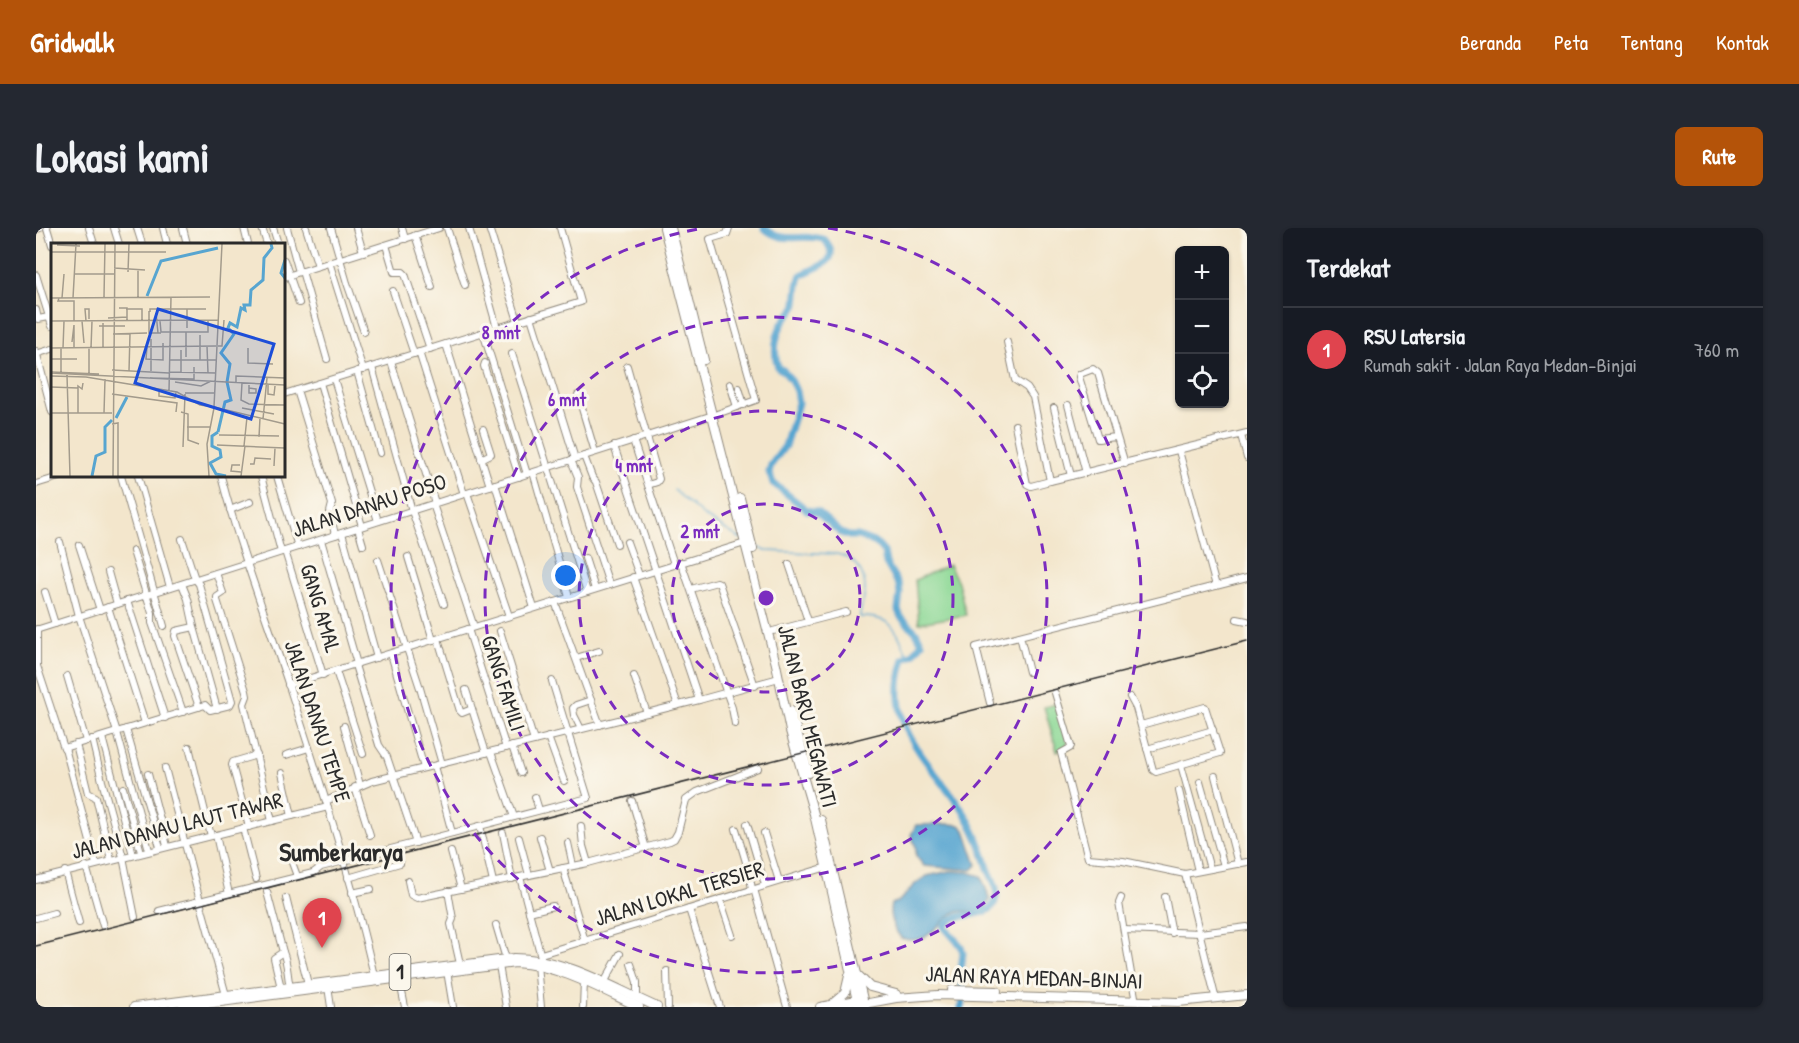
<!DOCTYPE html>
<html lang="id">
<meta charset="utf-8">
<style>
:root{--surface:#171b24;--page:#242831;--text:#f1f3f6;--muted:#9ea1a6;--line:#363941;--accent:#b45309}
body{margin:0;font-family:"Patrick Hand",sans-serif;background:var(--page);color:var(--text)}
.controls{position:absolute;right:18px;top:18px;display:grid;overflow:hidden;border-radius:9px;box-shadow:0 2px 4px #0004}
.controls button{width:54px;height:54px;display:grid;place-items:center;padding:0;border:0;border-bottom:2px solid var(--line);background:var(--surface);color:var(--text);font:30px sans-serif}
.you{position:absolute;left:530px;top:348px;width:21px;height:21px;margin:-15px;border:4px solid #fff;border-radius:50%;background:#1a73e8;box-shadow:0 0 0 9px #1a73e833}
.badge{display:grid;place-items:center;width:39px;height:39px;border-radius:50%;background:var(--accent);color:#fff;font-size:20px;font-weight:700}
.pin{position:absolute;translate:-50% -50px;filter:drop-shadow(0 2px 3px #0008)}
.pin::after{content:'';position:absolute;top:32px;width:21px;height:18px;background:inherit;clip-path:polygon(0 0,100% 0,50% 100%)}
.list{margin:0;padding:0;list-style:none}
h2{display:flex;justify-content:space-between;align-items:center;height:78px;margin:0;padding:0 24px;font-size:26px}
h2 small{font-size:20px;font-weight:400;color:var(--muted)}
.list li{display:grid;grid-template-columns:39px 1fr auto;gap:18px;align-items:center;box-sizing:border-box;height:84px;padding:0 24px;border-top:2px solid var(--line)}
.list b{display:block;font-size:22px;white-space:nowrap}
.list p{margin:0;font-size:20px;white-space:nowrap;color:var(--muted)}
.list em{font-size:20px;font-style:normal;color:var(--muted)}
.icon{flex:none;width:33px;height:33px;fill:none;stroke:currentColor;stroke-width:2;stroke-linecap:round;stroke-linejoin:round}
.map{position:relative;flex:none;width:1211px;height:779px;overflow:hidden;border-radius:9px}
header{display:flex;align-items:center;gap:36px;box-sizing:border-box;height:84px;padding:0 30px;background:var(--accent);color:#fff}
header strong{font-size:28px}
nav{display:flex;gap:33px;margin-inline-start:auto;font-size:21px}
.intro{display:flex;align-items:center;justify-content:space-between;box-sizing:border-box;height:144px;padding:0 36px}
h1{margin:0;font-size:42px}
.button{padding:15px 27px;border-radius:9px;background:var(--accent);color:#fff;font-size:21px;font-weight:700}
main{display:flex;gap:36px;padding:0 36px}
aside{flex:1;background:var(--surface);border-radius:9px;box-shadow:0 2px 4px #0004}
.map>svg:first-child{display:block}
.green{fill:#8cd895;stroke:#5c8260;stroke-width:1.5}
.water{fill:#57a5d0;stroke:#41687e;stroke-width:1.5}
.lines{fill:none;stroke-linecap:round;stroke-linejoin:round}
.stream{stroke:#57a5d0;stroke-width:1.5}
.river{stroke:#57a5d0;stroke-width:7}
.minor-casing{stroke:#8f887c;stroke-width:8}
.major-casing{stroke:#8f887c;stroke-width:10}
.highway-casing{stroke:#8f887c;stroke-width:10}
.minor{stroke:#fff;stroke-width:6}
.major{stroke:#fff;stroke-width:8}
.highway{stroke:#fff;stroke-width:8}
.rail{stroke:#2b2b2b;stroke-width:1.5}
.ring{fill:none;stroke:#7b2cbf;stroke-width:3;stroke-dasharray:10 8}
.labels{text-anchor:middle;stroke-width:6;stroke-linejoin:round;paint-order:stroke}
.shield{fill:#fbf7ec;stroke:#696865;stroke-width:1.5}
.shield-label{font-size:21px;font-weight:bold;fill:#2b2b2b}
.street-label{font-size:22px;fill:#2b2b2b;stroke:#fbf7ec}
.quarter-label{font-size:26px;font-weight:bold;fill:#2b2b2b;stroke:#fbf7ec}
.inset-river{fill:none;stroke:#57a5d0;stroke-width:3}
.inset-road{fill:none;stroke:#a39b8c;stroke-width:1.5}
.view{fill:#1d4ed8;fill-opacity:0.15;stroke:#1d4ed8;stroke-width:3}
.inset-edge{fill:none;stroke:#2b2b2b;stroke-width:3}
.centre{fill:#7b2cbf;stroke:#fbf7ec;stroke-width:3}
.ring-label{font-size:18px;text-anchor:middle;font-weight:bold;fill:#7b2cbf;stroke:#fbf7ec;stroke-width:6;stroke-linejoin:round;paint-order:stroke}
</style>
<header>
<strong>Gridwalk</strong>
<nav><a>Beranda</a><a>Peta</a><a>Tentang</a><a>Kontak</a></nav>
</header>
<div class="intro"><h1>Lokasi kami</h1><a class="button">Rute</a></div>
<main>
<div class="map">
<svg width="1211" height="779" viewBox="0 0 1211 779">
<rect width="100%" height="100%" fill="#fbf7ec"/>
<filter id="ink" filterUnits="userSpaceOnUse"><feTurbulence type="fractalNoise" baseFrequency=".0167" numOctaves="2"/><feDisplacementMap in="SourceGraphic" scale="12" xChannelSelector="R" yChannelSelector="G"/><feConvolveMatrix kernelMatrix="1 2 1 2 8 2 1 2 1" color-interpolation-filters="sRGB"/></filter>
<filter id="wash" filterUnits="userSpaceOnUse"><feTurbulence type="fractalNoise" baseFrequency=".008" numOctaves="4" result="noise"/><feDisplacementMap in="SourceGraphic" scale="24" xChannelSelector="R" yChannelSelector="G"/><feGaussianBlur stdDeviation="1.35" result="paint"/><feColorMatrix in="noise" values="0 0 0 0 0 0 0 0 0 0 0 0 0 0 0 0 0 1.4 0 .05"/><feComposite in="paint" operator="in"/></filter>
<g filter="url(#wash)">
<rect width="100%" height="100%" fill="#f3e6cc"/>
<!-- green -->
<g class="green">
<path d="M913,337l9,17 8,33 -47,8 -4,-43z"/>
<path d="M1021,476l12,43 -12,4 -13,-44z"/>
</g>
<!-- water -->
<g class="water">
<path d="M913,596l11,1 5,5 12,35 -5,5 -48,-4 -8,-10v-9l-5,-12 5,-10z"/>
<path d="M914,643l18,1 13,4 9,23 -7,12c-10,2 -20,-2 -29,2 -19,11 -25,34 -53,25 -7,-9 -13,-22 -10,-34l8,-3 15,-16 13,-9z"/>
</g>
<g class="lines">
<!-- stream -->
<g class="stream">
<path d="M638,262l31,27 36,22"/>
<path d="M720,319l11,4 70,3c17,4 28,17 28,35 0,9 -5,19 -5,28 33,-1 36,13 48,39"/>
</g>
<!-- river -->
<path class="river" d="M728,0c20,18 38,4 61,12 18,23 -8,26 -24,35 -5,10 -3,22 -6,32 -2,4 -6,8 -9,11 -11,14 -13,34 -8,50l5,2 8,10 5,11 2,12 -13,43 -14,19 -2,7 4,11 34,27 10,2 24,21 8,3h9l18,7 8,9 2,11 13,22 1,8 -2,17 3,7 15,15 6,11 -9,11 -9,5c-20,64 19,96 53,143 15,20 24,42 31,66 3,10 11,19 8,30 -5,26 -41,9 -52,29l17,19 2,7 -2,17 2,29 -2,8"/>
</g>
</g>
<g filter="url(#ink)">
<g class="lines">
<defs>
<g id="minor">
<path d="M11,0l5,17"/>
<path d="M53,0l5,16"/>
<path d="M78,0l5,16"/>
<path d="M101,0l5,16"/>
<path d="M127,0l4,16"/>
<path d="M147,0l4,16"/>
<path d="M208,0l4,16"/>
<path d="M226,0l5,16"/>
<path d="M237,0l5,16"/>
<path d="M251,0l12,44"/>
<path d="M270,0l12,38"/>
<path d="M295,0l16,55 17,49"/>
<path d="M320,0l7,24"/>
<path d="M366,0l3,11"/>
<path d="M411,0l18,57"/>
<path d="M433,0l28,100"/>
<path d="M453,0l29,93"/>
<path d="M0,1l4,-1"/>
<path d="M379,7l17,52"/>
<path d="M350,17l8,27h9l2,2 25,75"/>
<path d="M248,32l15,43"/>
<path d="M293,34l34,108"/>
<path d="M266,43l25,88"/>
<path d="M0,47l16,51"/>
<path d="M248,49l155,-49"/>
<path d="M357,63l21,63"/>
<path d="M0,82l2,9 11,-2"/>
<path d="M495,89l44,142"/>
<path d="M447,104l44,142"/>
<path d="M971,114l8,38 12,8 6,9 17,84 197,-48"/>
<path d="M410,116l44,142"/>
<path d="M0,123l16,61"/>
<path d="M383,124l45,142"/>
<path d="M0,126l16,-5"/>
<path d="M476,126l75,238"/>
<path d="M355,133l44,142"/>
<path d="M449,135l-1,3 35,111"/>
<path d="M591,138l32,113 -2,3 -9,3"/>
<path d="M336,139l40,144 32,93"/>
<path d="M321,143l23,82"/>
<path d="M298,151l44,142"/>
<path d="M284,155l42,143"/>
<path d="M694,156l7,23"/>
<path d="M703,160l5,17"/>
<path d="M261,162l35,114 -2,8 5,23"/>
<path d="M248,166l297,-92 -21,-74"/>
<path d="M542,167l17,57"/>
<path d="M1032,177l18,68"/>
<path d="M1018,180l17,68"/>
<path d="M681,186l39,-14 -46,-161 17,-5 2,-6"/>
<path d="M979,197l12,59 4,2 19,-5"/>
<path d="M1205,207l6,23"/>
<path d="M1080,209l-18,2 -19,-62 1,-3 13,-5 5,4 27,91"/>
<path d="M597,212l41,124"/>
<path d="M578,218l85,254"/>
<path d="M1143,223l37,135"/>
<path d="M548,228l8,21 4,5 21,62"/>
<path d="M445,231l10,-5 -8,-25"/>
<path d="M535,232l7,17 -1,10 32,97"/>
<path d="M497,244l36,125"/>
<path d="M85,248l43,150"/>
<path d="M102,248l32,111"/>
<path d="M185,248c18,70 44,138 67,207 32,98 64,196 87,297"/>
<path d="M225,248l20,76"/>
<path d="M241,248l21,71"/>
<path d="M0,256l26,-8"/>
<path d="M459,256l39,124"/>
<path d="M431,265l42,123"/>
<path d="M397,276l41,123"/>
<path d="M194,282l20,-8"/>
<path d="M322,300l5,17"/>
<path d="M306,305l35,125"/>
<path d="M285,312l36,124"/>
<path d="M24,314l19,74 38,116 32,118"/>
<path d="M591,314l12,33"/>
<path d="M43,317l21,65"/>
<path d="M97,323l19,62v10l31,89"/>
<path d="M249,323l38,124"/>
<path d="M372,329l25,83"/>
<path d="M549,330l10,31"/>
<path d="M342,332l42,128 22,76"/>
<path d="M645,334l51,146 3,16"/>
<path d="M753,336l19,57"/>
<path d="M72,344l9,32"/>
<path d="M180,345l7,20 -6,4v3l29,91 1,5 -3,8 28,117"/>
<path d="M597,349l45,128"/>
<path d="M146,356l6,15 6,28"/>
<path d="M655,361l26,-7 2,1 36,103"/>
<path d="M9,364l10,32"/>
<path d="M91,373l38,117"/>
<path d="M519,374l45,123"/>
<path d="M72,379l37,116"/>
<path d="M1201,391l10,2"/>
<path d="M1,401v37l27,82 141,-43 5,5 20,-5 2,-4 -33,-117 -4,-5 -13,-40"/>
<path d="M432,401l38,119"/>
<path d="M0,402l677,-215"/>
<path d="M464,403l34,110"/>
<path d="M737,403l73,-19"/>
<path d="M984,408l9,36"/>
<path d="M402,411l22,72 2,2 10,-4"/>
<path d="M355,426l33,114"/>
<path d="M540,430l23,-7"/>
<path d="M319,437l24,80 8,12 29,86"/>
<path d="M300,443l27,83"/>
<path d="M31,448l19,65"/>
<path d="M598,448l13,37"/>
<path d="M252,457l457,-142"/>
<path d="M430,462l20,63"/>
<path d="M1019,465l16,53 -1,2 -9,5 27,105 35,3 62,13 62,-12"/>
<path d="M1094,469l6,11 17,62 3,2 64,-19 -15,-46 -64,18"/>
<path d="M954,475l-14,-56 271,-69"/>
<path d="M163,479l-24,-71 1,-5 18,-4 23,82"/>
<path d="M308,498l16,59"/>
<path d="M90,501l34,118"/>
<path d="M545,501l-7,-14 -1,-7 3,-3 15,-5"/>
<path d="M66,509l31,118"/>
<path d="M512,509l16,44"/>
<path d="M56,511l10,42 21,76 12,60"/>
<path d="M40,516l12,49 8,4 15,63"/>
<path d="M476,518l9,27"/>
<path d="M153,519l22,89"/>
<path d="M29,520l31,116"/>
<path d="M1111,521l66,-19"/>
<path d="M455,524l23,65"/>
<path d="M250,527l23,-7"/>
<path d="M1145,537l29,104"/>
<path d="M398,538l18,67"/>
<path d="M129,540l35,133"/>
<path d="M246,545l10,43"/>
<path d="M112,546l19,72"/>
<path d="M1179,548l23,88"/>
<path d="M1164,554l24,84"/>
<path d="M319,559l15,48"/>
<path d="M87,560l18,64"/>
<path d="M1143,563l19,80"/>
<path d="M499,569l4,13"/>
<path d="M290,573l46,-20 327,-81 80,-22"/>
<path d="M596,573l14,47"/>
<path d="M711,596l18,61"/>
<path d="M444,598l13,56"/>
<path d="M545,598l2,20 5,17"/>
<path d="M213,599l-17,-62 1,-3 24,-7"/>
<path d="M207,600l13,51"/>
<path d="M700,601l13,43 3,17"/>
<path d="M467,605l9,46"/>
<path d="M728,605l15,48"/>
<path d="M180,607l13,59"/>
<path d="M504,609l10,34"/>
<path d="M483,610l10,37"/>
<path d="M532,615l5,23"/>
<path d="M251,621l10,27"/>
<path d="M415,624l10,37"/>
<path d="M50,638l17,60"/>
<path d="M527,640l22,73"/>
<path d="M29,643l14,52"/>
<path d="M1149,646l30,122"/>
<path d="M484,649l21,80"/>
<path d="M312,650l52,-15"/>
<path d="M0,652l292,-73"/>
<path d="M372,653l3,14 6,3 171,-35 82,-22 4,-2 4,-7 8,-32 11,-8 61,-24"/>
<path d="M718,661l33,118"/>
<path d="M412,663l5,28 -2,5 9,40"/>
<path d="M231,664l16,60 -9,6 7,30"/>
<path d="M316,665l19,-4"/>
<path d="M1129,669l7,36"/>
<path d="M250,670l22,86"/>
<path d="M1085,670l-2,5 16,94"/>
<path d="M684,671l12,36"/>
<path d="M165,677l25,90"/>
<path d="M653,681l31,98"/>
<path d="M123,683l154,-38 8,-6 267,-69 -36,-117"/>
<path d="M493,684l24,-6"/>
<path d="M0,690l18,-5"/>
<path d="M460,697l10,34"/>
<path d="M1088,702l76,3 47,-6"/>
<path d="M247,724c5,12 4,22 7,35"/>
<path d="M505,726l286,-87"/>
<path d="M595,736l6,18v16"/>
<path d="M463,737l7,42"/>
<path d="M501,737l4,42"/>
<path d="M411,743l6,36"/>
<path d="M631,743l1,36"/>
<path d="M363,749l6,30"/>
<path d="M568,755l16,-29"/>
<path d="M292,759l3,20"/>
<path d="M547,779l1,-26"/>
</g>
<g id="major">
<path d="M98,779l380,-49c52,0 97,29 143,49"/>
<path d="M147,779l332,-44c46,3 83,25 124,44"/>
<path d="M784,779l37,-7"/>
</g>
<g id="highway">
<path d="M628,0l112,436 14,67 24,83 44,191 38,-7 42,-3 240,7 69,-7"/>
<path d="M635,0l33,132"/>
<path d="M704,270l13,51"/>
<path d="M755,483l18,62"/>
<path d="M785,592l43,184"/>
<path d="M823,748l11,11 26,7"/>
<path d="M916,762l45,1"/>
<path d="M796,776l13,-11 4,-17"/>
</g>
</defs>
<!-- minor casing -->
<use href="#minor" class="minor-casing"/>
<!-- major casing -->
<use href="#major" class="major-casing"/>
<!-- highway casing -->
<use href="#highway" class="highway-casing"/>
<!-- minor -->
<use href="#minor" class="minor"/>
<!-- major -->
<use href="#major" class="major"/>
<!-- highway -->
<use href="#highway" class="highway"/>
<!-- rail -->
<path class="rail" d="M0,718l1211,-305"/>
</g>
</g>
<!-- distance rings -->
<g class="ring">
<circle cx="730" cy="370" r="94"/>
<circle cx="730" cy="370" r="187"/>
<circle cx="730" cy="370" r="281"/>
<path d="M792 0A375 375 0 1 1 668 0"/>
</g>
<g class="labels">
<!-- shield labels -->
<rect class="shield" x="353.5" y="726" width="21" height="36" rx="4.5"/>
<g class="shield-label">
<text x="364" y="751">1</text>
</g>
<!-- street labels -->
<g class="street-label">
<text transform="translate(333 277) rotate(-18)" y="8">JALAN DANAU POSO</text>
<text transform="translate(285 380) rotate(73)" y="8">GANG AMAL</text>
<text transform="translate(468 455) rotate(72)" y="8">GANG FAMILI</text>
<text transform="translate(772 488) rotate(76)" y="8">JALAN BARU MEGAWATI</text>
<text transform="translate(282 493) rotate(72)" y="8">JALAN DANAU TEMPE</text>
<text transform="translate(141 597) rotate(-14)" y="8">JALAN DANAU LAUT TAWAR</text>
<text transform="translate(643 665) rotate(-17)" y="8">JALAN LOKAL TERSIER</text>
<text transform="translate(998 749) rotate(2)" y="8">JALAN RAYA MEDAN-BINJAI</text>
</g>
<!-- quarter labels -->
<g class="quarter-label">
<text x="305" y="633">Sumberkarya</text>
</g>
</g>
<!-- overview -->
<g transform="translate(15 15)">
<rect width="234" height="234" fill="#f3e6cc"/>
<path class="inset-river" d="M234,17l-4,13 4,5M96,53l14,-35 57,-13M65,175l11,-21M167,189l-6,4v10l8,4 1,7 -11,6 6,11 10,2M167,189l7,-30 6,-2 -4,-18 3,-18 -9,-11 13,-19 -6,-6 2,-5 7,4 4,-19 4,2 -1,-5h6l1,-15 12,-10 1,-22 8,-10 -1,-4M41,233l4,-20 9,-4v-25l7,-7"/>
<path class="inset-road" d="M171,1l-8,163 71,17M6,2l23,1M0,9h115M63,25l31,2M87,26v28M77,29l1,-28M23,31h40M53,54l1,-53M0,55l159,-1M8,55l-1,3h16v20M11,55l2,-24M22,55l3,-54M68,65h8v13M75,66h16v12M136,66v19M98,68v22h12M99,69v-3h56M105,70l2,20M57,75l19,-1M0,78l167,-1M31,78l2,22M35,78l-1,-12h4v10M109,78l1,11h47v-12M52,80v24M48,83h26M62,91l34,-1M149,92v25M21,99l2,-17v23M156,103l1,27M167,103h4l2,-26M96,104l-1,12 17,1v-17M0,105l165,-2M10,105v24M12,105l1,-27M40,105l1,-27M197,105v15l25,1M130,107v22M135,114v-25M0,116h26M118,117h48M61,127l57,3M78,128l1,-37M100,128v-32M0,129l48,2M118,129l47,1M0,130l234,12M38,131v-26M16,132l3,101M0,133l35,1 91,15 23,13 14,2M99,135l44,1v-12M124,139l26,4 10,-5M185,139v-6l49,2M191,140l-1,17 8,4 36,1M198,142v8h7v-4l-7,-1M217,142v9l6,1 1,-9M0,144l27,1M118,148l2,-94M108,149v4l16,2 1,-6M134,150h30M61,151l65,9 -1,9M191,165l32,6M130,169l7,2v26l11,4M0,170h61M27,170v-27l4,3 1,-6M53,170l1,-34M212,176l4,-41M61,181l6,-1v53M136,184h24M168,192l60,1M208,194l1,-19M166,202l68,3M193,203l3,-29M132,204l2,-53M199,221h4l1,-6 16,1M189,222h-8l-1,6 10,1M223,223l1,-18M62,233l2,-232M158,233l-2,-32 7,-36M190,233l4,-30"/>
<path class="view" d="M107,66l116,35 -23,75 -116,-36z"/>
<rect width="234" height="234" class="inset-edge"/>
</g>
<circle cx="730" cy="370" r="9" class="centre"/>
<g class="ring-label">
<text x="465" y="111">8 mnt</text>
<text x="531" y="178">6 mnt</text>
<text x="598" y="244">4 mnt</text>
<text x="664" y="310">2 mnt</text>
</g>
</svg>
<div class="controls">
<button>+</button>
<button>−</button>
<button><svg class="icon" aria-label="locate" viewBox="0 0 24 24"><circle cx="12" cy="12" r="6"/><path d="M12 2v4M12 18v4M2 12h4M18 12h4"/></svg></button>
</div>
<div class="you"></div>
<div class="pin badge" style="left:286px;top:720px;background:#e0444e">1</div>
</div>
<aside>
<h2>Terdekat<small></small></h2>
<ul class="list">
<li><span class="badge" style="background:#e0444e">1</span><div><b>RSU Latersia</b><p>Rumah sakit · Jalan Raya Medan-Binjai</p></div><em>760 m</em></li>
</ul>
</aside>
</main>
